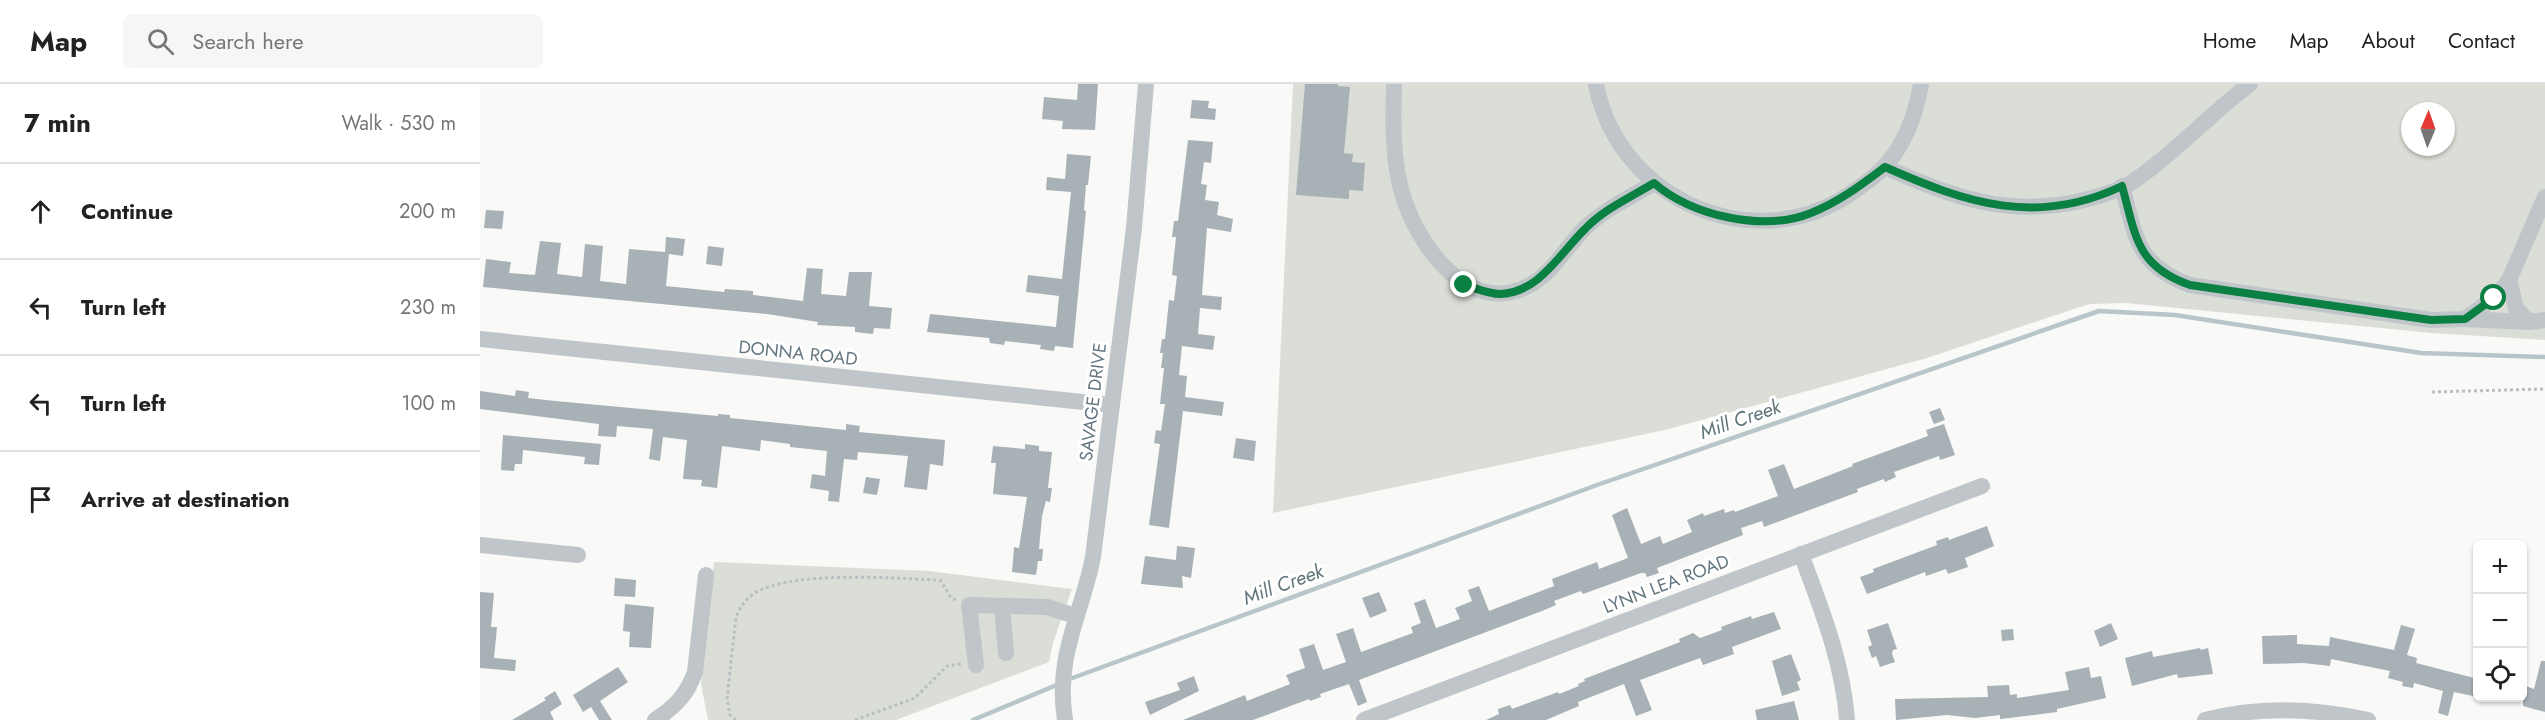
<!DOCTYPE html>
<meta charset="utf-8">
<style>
:root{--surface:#fff;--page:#f6f6f6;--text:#222;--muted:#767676;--line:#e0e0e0}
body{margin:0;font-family:Jost,sans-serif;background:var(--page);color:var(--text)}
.controls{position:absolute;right:18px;bottom:18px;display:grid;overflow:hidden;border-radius:9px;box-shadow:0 2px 4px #0004}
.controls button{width:54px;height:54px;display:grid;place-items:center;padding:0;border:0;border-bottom:2px solid var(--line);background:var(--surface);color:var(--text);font:30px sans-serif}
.compass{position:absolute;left:1921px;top:18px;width:54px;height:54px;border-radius:50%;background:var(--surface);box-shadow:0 2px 4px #0004;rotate:2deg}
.stop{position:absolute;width:18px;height:18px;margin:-14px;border:4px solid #0b8043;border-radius:50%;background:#fff}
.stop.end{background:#0b8043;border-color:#fff;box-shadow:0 2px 6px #0008}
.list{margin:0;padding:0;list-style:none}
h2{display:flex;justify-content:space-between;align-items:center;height:78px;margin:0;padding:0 24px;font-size:26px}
h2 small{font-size:20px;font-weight:400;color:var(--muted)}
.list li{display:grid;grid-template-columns:39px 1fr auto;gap:18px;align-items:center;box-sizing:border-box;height:96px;padding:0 24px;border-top:2px solid var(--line)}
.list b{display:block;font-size:22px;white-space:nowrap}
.list em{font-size:20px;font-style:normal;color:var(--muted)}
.icon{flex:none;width:33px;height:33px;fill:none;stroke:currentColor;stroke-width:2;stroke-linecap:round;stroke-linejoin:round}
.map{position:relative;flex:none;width:2065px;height:636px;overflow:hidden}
header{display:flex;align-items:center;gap:36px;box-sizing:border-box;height:84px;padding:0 30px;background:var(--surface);border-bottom:2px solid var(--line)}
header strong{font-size:28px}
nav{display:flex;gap:33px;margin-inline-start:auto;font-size:21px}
.search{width:420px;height:54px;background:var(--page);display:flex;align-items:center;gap:15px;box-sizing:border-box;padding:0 21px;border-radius:9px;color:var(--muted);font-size:22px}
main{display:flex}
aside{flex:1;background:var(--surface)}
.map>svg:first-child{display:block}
.green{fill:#daded6;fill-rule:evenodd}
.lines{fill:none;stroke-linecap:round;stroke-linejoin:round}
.stream{stroke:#b8c6c9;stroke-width:4.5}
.building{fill:#a7b1b6}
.path{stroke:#bbbec1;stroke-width:3;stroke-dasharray:3 3;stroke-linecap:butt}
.minor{stroke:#c0c5c9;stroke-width:16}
.route{stroke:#0b8043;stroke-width:8}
.labels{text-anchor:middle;stroke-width:6;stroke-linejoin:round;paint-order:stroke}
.street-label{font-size:18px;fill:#657781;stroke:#fff}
.water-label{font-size:20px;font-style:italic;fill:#60767c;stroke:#fff}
</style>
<header>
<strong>Map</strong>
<div class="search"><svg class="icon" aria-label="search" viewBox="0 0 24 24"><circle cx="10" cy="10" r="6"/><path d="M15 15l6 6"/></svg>Search here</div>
<nav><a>Home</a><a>Map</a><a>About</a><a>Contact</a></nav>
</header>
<main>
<aside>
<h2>7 min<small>Walk · 530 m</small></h2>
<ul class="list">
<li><svg class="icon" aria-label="ahead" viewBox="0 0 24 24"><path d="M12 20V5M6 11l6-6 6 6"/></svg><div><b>Continue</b></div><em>200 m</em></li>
<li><svg class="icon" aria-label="left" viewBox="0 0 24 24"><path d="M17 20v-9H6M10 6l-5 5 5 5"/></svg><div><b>Turn left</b></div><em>230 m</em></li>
<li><svg class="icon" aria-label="left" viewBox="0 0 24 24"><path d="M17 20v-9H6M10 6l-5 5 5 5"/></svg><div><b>Turn left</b></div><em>100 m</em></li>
<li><svg class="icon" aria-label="arrive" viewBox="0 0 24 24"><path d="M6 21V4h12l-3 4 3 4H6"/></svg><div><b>Arrive at destination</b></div></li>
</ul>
</aside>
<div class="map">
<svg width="2065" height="636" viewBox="0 0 2065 636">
<rect width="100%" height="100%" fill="#f9f9f7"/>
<!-- green -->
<g class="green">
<path d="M813,0h1252v256l-113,-7 -306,-30 -37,1 -162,54 -262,72 -392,83zM1930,27h36v36h-36z"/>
<path d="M234,478l215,9 143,18 -19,54 -4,19 -153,58h-188l-7,-36z"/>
</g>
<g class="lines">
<!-- stream -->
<g class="stream">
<path d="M587,596l530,-195 502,-174 76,4 246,38 124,4"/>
<path d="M493,636l86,-36"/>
</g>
</g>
<!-- building -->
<g class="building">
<path d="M598,0h20l-3,46 -33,-1 1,-8 -21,-2 2,-22 33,3z"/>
<path d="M825,0h33v2l12,1 -6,66 9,1 -1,8 13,1 -2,28 -14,-1v9l-53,-4z"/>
<path d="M712,16l17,1 -1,7 8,1 -1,11 -25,-2z"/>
<path d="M708,56l25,2 -2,21 -7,-1 -3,22 6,1 -2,15 14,2 -2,13 16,4 -2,13 -24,-4 -5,67 20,2 -1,13 -21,-2 -2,26 17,2 -2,14 -31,-4 -3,29 8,1 -2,21 39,5 -2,14 -39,-5 -14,117 -20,-3 11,-81 -6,-1 2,-13 5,1 4,-27h-5l4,-36h-3l2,-15h-3l2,-14h3l4,-39 5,1 3,-25 -5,-1 4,-38h-4l2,-16h4z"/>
<path d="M587,70l24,2 -3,29h-2l-2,25 2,1 -13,137 -18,-2 -1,5 -14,-2 1,-4 -36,-4 -1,4 -14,-2 -1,-5 -62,-6 3,-18 126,13 3,-31 -33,-4 2,-17 34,4 9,-87 -25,-2 1,-13 18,2z"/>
<path d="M6,126l18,1 -2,18 -18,-1z"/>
<path d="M186,153l19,2 -2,17 -14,-2 -3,32 58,6 1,-3 28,2v4l50,6 4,-33 16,1 -2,25 25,2 3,-24h23l-3,34 23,2 -2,21 -16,-1 -1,6 -18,-2v-5l-38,-2 1,-3 -51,-8 -284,-27 3,-28 25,3 -2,11 26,2 5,-34 21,2 -4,31 25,3 3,-33 18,2 -3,35 26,3 3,-35 36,3z"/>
<path d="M228,162l16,2 -2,18 -16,-2z"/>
<path d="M36,306l13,2 -1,6 27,3 163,15v-2l12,1v3l116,12v-6l14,2 -1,6 86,8 -2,26 -13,-2 -3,26 -23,-3 4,-31 -50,-4 -1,8 -13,-1 -5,43 -11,-1 1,-10 -19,-3 2,-14 13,2 2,-25 -37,-4v-3l-29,-4 -1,11 -38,-5 -5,42 -16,-2 1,-6 -19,-1 4,-39 -24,-3 -3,24 -11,-2 4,-30 -36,-3 -1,11 -18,-1 1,-12 -119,-15v-18l35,5z"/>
<path d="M1460,324l5,12 -11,4 -5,-12z"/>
<path d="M1464,340l11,31 -15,5 -1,-4 -45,16 2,5 -11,5 -1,-3 -27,10 1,3 -94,35 -2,-6 -21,7 2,7 -86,33 2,5 -12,4 -2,-4h-4l-58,21 -2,-3 -27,10 2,4 -14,6 -183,69 8,22 -9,4 -9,-22 -29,10 1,3 -11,4 -1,-2 -56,21h-70l62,-25 2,6 43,-17 -4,-9 19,-7 -6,-19 15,-5 9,26 23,-8 -10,-28 17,-6 8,24 52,-19 -2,-6 10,-4 -7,-20 11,-4 11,29 24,-9 -5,-11 17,-7 -4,-11 11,-4 10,25 65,-25 -2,-7 45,-17 2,7 29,-11 -16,-43 15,-7 14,36 19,-8 3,8 29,-12 -5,-12 16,-7 1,3 20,-7 1,4 9,-3 1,2 43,-16 -10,-26 16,-6 10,25 59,-23 -1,-2 76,-28 -2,-6z"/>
<path d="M23,351l98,9 -2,21 -15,-1 1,-7 -62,-7 -1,14h-7l-1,7 -13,-1z"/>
<path d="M756,354l20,3 -2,20 -21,-3z"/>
<path d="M545,360l14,2v5l13,1 -4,36h4l-2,14 -4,-1 -4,15 -3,33h4l-1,12h-4l-2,14 -24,-3 2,-25 5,1 8,-51 -34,-3 3,-31h-5l2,-17 32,3z"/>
<path d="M386,393l14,2 -3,16 -14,-2z"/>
<path d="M1507,442l7,20 -29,12 3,9 -20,7 -2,-5 -20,7 -1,-4 -58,22 -7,-17 14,-5 -1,-3 64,-24 -1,-4 12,-4 1,3z"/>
<path d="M697,462l18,2 -4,30 -9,-2 1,12 -42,-4 4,-28 31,4z"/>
<path d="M135,494l21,2 -1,17 -21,-1z"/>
<path d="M0,508l14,1 -3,34h6l-3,31 22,2 -1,11 -35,-3z"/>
<path d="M899,508l8,19 -17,7 -8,-20z"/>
<path d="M145,520l29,3 -3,41 -22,-1 1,-15 -7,-1z"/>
<path d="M1294,528l7,17 -49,18 2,7 -31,11 -3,-7 -60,22 12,30 -16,6 -12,-32 -46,18 1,4 -33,14h-60l13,-6 -1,-5 12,-4 2,4 46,-17 1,2 20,-8 -1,-2 7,-3 -1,-2 96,-37 -1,-3 14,-6 7,5 22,-8 -1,-3 30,-11 1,3z"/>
<path d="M1408,539l9,26 -4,1 -1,4 3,8 -15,5 -4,-11 -4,2 -4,-11 4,-2 -5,-15z"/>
<path d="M1631,539l7,16 -18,8 -6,-16z"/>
<path d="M1921,541l14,4 -8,26 10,3 -1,5 62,16v18l-24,-5 -6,24 -10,-3 5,-22 -29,-8 -1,5 -11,-2 1,-4 -15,-4 2,-7 -59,-12 -1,7 -26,-3 -41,1 -1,-28 35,-1v9l32,2 1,-9 64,13z"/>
<path d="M1533,545l1,11 -12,1 -1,-11z"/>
<path d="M1720,564l1,2 7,-2 5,26 -35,4 -1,-4 -45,12 -7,-28 27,-7 1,6z"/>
<path d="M1311,570l10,26 -4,2 3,8 -18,6 -10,-35z"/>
<path d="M2061,577h4v51l-22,-6v-21l11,4z"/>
<path d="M138,583l10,15 -28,19 12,19h-13l-8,-13 -8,5 -10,-17z"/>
<path d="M1609,583l2,11 10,-2 5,22 -49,11v3l-48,6 -9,1v-4l-25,3 -28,-3 -51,5 -1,-21 93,-2 -1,-11 22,-1 1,10 7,-1v4l52,-8 -4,-18z"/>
<path d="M714,592l5,15 -49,24 -5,-13 35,-12 -3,-7z"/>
<path d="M75,607l7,13 -12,8 4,8h-42l34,-20 -2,-2z"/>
<path d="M1314,617l5,19h-42l-2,-10z"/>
</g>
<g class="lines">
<!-- path -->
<g class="path">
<path d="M1952,308l113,-3"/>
<path d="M256,636l-6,-5 -3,-16 9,-82c4,-9 8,-16 16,-22 34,-25 140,-17 183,-15l6,1 10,17 5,2"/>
<path d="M375,636l60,-22 32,-32 15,-2"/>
</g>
<!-- minor -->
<g class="minor">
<path d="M914,0c-1,36 -2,74 8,109 14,49 65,125 126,93 24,-12 38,-39 57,-58 20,-19 46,-31 69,-45"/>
<path d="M1116,0c22,118 163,178 261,105 9,-7 21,-14 28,-23 20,-22 31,-53 36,-82"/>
<path d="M1405,83c69,31 127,52 203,32 16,-4 36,-10 50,-21 40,-28 73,-65 112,-94"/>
<path d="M1642,102c14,51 14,79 68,99l241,35 34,-1 29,-21 15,-18 36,-83"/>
<path d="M2029,196l7,28 13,14"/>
<path d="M1985,235l64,3 16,-2"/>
<path d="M0,255l632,66"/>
<path d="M0,461l98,10"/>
<path d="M1321,470c20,54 42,108 46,166"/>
<path d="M522,522l4,47"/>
<path d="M496,581l-7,-60 78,2 29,9"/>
<path d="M175,636c20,-13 32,-25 40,-48l11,-97"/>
<path d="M585,636c-10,-64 16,-103 28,-163l41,-329 12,-144"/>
<path d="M884,636l618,-234"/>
<path d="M1725,636c53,-14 109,-12 163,0"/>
</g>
</g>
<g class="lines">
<!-- route -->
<path class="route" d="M984,201c11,3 25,9 36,9 39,-1 60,-41 85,-65 19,-20 46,-32 69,-46 37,33 110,49 157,30 28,-11 50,-28 74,-46 81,36 152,60 237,19 14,50 14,80 68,99l241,35 34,-1 29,-21"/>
</g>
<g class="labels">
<!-- street labels -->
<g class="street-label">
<text transform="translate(318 269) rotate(6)" y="6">DONNA ROAD</text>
<text transform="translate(613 318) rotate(-83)" y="6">SAVAGE DRIVE</text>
<text transform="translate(1186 500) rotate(-21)" y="6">LYNN LEA ROAD</text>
</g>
<!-- water labels -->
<g class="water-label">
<text transform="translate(1260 335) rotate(-19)" y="7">Mill Creek</text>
<text transform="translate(803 500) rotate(-20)" y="7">Mill Creek</text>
</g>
</g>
</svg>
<div class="controls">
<button>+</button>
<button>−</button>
<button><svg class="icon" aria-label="locate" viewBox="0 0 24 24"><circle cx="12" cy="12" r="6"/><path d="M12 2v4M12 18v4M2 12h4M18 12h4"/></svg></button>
</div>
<svg class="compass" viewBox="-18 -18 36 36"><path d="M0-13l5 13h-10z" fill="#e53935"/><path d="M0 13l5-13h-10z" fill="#767676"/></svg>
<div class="stop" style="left:2014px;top:214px"></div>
<div class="stop end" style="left:984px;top:201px"></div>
</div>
</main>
